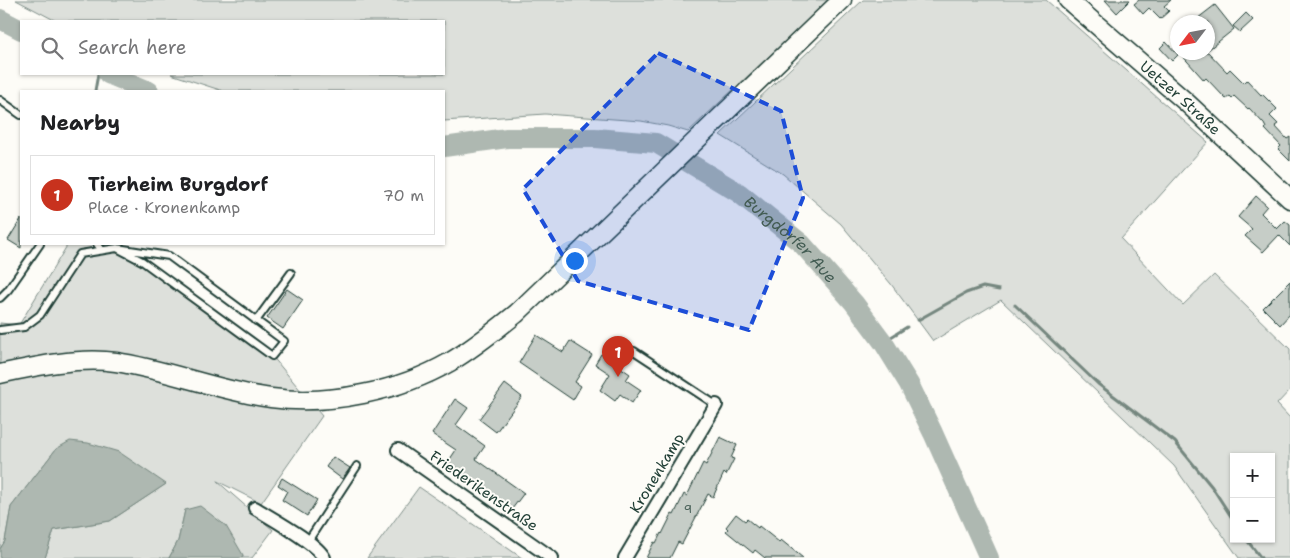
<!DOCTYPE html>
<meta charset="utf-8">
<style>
:root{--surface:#fff;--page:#f2f2f2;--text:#202124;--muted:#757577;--line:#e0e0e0;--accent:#c8321e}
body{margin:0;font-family:"Shantell Sans",sans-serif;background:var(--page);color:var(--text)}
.controls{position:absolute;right:15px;bottom:15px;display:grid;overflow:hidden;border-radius:0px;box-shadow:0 1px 4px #0004}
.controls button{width:45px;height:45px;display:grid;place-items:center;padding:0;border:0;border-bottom:1px solid var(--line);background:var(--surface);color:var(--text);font:25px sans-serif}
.compass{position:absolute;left:1170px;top:15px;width:45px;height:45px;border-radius:50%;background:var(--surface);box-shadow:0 1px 4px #0004;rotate:238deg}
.you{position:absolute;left:574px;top:260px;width:18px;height:18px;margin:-12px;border:4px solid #fff;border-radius:50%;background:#1a73e8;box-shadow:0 0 0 8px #1a73e833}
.badge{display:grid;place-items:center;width:32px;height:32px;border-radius:50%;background:var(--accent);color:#fff;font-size:16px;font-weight:700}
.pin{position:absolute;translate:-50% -41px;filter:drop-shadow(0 1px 2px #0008)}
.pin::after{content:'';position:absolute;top:26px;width:18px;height:15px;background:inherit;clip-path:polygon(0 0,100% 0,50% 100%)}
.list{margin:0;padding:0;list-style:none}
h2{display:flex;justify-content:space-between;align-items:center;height:65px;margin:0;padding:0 20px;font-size:21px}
h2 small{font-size:16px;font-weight:400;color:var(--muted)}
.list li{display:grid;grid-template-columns:32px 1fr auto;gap:15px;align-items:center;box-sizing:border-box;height:80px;margin:0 10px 10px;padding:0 10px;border:1px solid var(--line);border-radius:0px}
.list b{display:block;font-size:19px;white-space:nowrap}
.list p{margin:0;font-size:16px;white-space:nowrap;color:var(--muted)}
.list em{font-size:16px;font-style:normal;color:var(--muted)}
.icon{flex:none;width:28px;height:28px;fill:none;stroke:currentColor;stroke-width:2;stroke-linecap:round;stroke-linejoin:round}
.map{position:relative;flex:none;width:1290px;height:558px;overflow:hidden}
.search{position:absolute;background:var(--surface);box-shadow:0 1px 4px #0004;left:20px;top:20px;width:425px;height:55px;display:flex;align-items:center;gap:12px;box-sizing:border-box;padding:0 18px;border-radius:0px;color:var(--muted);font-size:19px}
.panel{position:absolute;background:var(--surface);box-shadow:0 1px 4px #0004;left:20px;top:90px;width:425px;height:155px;border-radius:0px}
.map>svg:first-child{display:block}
.green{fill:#dde0db;stroke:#7e8e88;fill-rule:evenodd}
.water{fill:#aeb8b1;stroke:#75877f}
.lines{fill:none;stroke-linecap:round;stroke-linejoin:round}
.stream{stroke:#75877f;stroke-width:3}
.river{stroke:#aeb8b1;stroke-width:20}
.building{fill:#c6cdc7;stroke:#1f3d34}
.lane-casing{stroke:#1f3d34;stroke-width:10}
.street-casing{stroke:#1f3d34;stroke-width:16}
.secondary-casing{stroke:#1f3d34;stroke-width:21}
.lane{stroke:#fdfcf7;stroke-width:6}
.street{stroke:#fdfcf7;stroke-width:12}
.secondary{stroke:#fdfcf7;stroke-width:18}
.marked{fill:#1d4ed8;fill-opacity:0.2;stroke:#1d4ed8;stroke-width:4;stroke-dasharray:10 6;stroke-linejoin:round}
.labels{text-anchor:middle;stroke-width:4;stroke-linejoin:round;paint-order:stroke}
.number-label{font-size:12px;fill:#496159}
.street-label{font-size:15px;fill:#1f3d34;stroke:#fdfcf7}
.water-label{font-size:16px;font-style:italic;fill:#435c53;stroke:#fdfcf7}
</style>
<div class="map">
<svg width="1290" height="558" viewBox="0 0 1290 558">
<rect width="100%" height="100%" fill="#fdfcf7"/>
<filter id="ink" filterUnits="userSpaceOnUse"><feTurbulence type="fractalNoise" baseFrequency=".02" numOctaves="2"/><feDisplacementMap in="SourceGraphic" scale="10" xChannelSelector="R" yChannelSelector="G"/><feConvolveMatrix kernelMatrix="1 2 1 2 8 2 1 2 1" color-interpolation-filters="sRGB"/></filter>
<g filter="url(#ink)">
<!-- green -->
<g class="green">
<path d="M16,0h813l-141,132 -20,-6 -27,-5 -96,-7 -101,7v-30h-221l-52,-17h273v-53h-388z"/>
<path d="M863,0h183l162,142 -87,97 62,66 31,-30 76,74v41l-13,14 13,14v140h-51l-65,-92 -173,-166 -68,41 -42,-57 -50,-60 -58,-50 -63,-39zM1234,457h37v82h-37z"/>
<path d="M68,244h35l39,17 130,95 50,60 -61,87 -44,-22 56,49 -21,28h-10l1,-3 -58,-45 -7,31 -9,17h-124l9,-28 56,-9 56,-37 -110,-35 -45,58 -6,34 -5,8v-226l19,2z"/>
<path d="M419,487l103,71h-155z"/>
</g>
<!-- water -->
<g class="water">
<path d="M70,441l18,2 31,9 47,32 -56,37 -56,9 -9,28h-45v-9l5,-8 6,-34 45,-58z"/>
<path d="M200,506l26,20 17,29 -1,3h-73l9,-17 7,-31z"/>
</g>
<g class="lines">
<!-- stream -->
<g class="stream">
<path d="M95,91l3,-17"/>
<path d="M1015,305l83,79 77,58 37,45 22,34"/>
<path d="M918,320l48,-27 17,-6 16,3"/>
<path d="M883,342l24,-15"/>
<path d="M1246,539l15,19"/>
</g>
<!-- river -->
<g class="river">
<path d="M0,19l21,11"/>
<path d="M108,74l41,17"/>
<path id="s1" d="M444,147l63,-9h88l61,5 83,50 63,51 52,59 29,39 26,42 24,49 56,125"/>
</g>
</g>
<!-- building -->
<g class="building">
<path d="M1105,0h25l-13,13z"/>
<path d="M1139,0h32l-7,6 5,5 -9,8 -11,-11 -6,6 -9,-10z"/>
<path d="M1215,5l19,24 -26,21v-28h-15z"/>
<path d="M1246,13l7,7 -13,12 -7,-6z"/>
<path d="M1166,42l12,13 -6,6 -12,-13z"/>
<path d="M1179,52h29l19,20 3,-3 14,14 3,-3 14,15 1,-1 15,15 -7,7 8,8 -3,2 12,13 3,-2v24l-12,-12 3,-3 -16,-17 1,-1 -2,-4 -15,-16 -1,1 -14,-13 -2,2 -2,-2 -4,3 -20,-21 -2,2z"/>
<path d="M1256,196l11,10 -6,7 16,16 8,-8 5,4v21l-11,-11 -16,17 -18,-16 7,-7 -14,-12z"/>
<path d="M21,219v29l-13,-8z"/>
<path d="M1290,281v33l-10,11 -17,-17z"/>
<path d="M287,289l16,11 -20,29 -16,-11z"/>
<path d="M536,335l27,17 7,-11 22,14 -17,27 6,4 -8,14 -54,-37z"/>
<path d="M601,354l29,20 -4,6 15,10 -9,13 -12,-9 -5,7 -15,-11 10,-16 -15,-10z"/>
<path d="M505,384l17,13 -26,35 -17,-13z"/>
<path d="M455,399l13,9 -12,17 29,21 -9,13 48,34 -12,16 -64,-47 8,-12 -24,-16z"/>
<path d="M720,437l17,8 -6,13 3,1 -8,16 -2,-2 -11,24 -5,-3 -26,50 -4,-2 -8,16h-24l8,-16 2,1 5,-10 1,1 10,-20 2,1 10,-21 3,2 16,-33 3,2z"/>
<path d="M333,457l17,11 -8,11 -16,-12z"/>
<path d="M282,478l35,22 -10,16 -25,-16 5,-9 -9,-6z"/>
<path d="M736,514l9,7 2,-2 11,9 1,-2 20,16 2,-2 22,18h-38l-10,-8 -2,3 -27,-22 2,-2 -2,-2z"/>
</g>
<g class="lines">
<defs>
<g id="lane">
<path d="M0,100l21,15"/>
<path d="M97,244l5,6"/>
<path d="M0,298l8,-8 32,-46"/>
<path d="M256,321l35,-48"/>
<path d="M0,330l24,-3 16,-12 40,-61 37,-6 52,8 115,85 -12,15 -130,-95 -25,-13"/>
<path d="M634,351l82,54"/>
<path d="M308,541l49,-75"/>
</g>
<g id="street">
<path d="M398,450l154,108"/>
<path d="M255,508c16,10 62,35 69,50"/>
<path d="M625,558l91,-153"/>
</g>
<g id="secondary">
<path id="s2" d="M1068,0l118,102 104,97"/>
<path d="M0,374c36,-8 79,-17 116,-12 53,8 102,29 155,36 58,8 129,-7 179,-36 24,-14 46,-32 67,-49l325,-313"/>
</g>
</defs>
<!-- lane casing -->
<use href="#lane" class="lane-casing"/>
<!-- street casing -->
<use href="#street" class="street-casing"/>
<!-- secondary casing -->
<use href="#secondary" class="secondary-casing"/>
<!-- lane -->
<use href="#lane" class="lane"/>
<!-- street -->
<use href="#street" class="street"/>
<!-- secondary -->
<use href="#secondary" class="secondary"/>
</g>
</g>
<!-- marked area -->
<path class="marked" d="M658,53l123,58 22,87 -54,132 -171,-49 -55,-92z"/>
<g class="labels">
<!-- number labels -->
<g class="number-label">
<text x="688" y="513">9</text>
</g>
<!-- street labels -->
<g class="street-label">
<text dy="5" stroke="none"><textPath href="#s2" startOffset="149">Uetzer Straße</textPath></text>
<text transform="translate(657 473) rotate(-59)" y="5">Kronenkamp</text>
<text transform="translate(484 491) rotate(35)" y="5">Friederikenstraße</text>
</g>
<!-- water labels -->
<g class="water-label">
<text dy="6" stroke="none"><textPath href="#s1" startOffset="379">Burgdorfer Aue</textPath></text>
</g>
</g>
</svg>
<div class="controls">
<button>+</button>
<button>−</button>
</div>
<svg class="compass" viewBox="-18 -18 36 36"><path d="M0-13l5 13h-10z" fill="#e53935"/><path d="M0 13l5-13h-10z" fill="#757577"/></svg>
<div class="you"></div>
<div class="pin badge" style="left:618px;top:377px">1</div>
<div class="search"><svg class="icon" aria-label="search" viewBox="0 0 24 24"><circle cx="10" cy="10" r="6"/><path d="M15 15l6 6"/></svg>Search here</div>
<section class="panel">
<h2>Nearby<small></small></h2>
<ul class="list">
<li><span class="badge">1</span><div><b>Tierheim Burgdorf</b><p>Place · Kronenkamp</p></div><em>70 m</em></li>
</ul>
</section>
</div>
